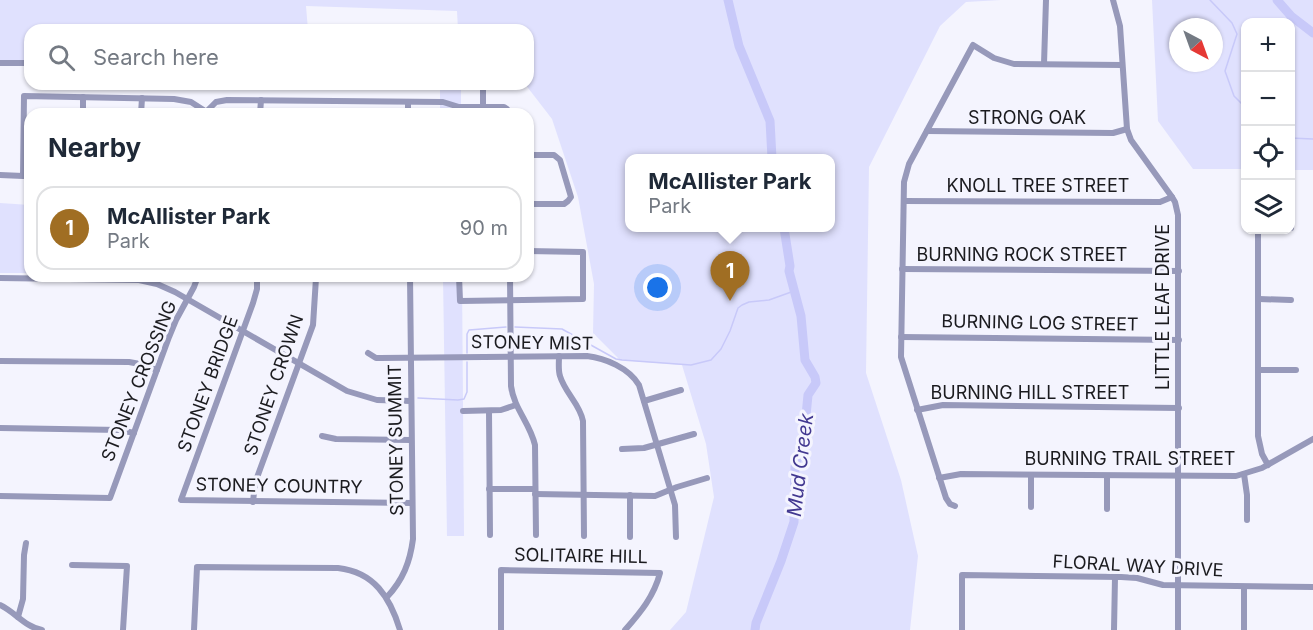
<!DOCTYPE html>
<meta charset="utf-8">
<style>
:root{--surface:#fff;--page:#f6f6f7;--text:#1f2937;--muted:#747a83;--line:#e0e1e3;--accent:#a06e23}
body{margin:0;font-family:Inter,sans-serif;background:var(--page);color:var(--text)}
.controls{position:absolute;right:18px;top:18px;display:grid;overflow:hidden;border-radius:12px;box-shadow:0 2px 4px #0004}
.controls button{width:54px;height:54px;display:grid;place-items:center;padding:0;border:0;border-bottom:2px solid var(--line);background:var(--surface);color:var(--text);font:30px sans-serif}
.compass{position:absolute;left:1169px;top:18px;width:54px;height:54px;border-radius:50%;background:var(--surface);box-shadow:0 2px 4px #0004;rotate:139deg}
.you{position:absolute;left:658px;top:288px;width:21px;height:21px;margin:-15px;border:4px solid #fff;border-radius:50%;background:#1a73e8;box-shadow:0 0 0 9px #1a73e833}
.badge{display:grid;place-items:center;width:39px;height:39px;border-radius:50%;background:var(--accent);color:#fff;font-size:20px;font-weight:700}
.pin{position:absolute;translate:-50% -50px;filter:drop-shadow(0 2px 3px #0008)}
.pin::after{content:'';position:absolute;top:32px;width:21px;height:18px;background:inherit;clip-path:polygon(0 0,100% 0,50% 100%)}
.popup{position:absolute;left:625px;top:154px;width:210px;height:78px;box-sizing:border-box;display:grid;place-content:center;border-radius:12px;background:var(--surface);filter:drop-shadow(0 2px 4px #0005);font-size:20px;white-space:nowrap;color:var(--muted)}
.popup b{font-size:22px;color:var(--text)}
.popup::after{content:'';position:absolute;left:50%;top:100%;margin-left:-12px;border:12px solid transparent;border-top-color:var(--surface)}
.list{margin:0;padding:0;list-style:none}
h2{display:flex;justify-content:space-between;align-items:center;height:78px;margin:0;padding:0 24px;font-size:26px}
h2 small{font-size:20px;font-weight:400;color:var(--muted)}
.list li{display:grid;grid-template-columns:39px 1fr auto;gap:18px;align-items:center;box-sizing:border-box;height:84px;margin:0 12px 12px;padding:0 12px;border:2px solid var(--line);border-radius:18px}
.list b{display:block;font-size:22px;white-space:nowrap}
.list p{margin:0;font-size:20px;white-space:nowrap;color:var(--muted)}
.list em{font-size:20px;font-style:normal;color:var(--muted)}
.icon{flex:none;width:33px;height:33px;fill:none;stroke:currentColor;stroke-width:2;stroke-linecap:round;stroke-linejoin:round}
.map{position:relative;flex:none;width:1313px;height:630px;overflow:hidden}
.search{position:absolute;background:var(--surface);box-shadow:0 2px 4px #0004;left:24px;top:24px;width:510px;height:66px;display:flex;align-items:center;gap:15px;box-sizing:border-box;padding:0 21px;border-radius:18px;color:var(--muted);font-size:22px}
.panel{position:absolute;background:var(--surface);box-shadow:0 2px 4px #0004;left:24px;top:108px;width:510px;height:174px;border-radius:18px}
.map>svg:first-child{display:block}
.green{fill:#e0e1fe;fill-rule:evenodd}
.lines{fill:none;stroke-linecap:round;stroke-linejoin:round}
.stream{stroke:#c8c9f9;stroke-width:1.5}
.river{stroke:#c8c9f9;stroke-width:9}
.minor{stroke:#9799ba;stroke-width:6}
.labels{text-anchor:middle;stroke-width:6;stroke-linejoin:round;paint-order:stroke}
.street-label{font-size:18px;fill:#1b1b1f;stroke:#f4f4fe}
.water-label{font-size:20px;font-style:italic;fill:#423890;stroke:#f4f4fe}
</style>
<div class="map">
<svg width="1313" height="630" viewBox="0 0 1313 630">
<rect width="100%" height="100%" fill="#f4f4fe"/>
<!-- green -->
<g class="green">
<path d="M0,0h1001l-35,2 -26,24 -71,141 -3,206 35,107 17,76 -8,74h-240l16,-18 28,-115 -8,-53 -24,-79 -62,-5 -27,-27 1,-49 -16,-87 -26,-78 -27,-35h3v-54h-70l-1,-19 -151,-5 2,24h-278v31l-30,-1zM630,158h201v70h-201z"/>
<path d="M1152,0h161v170h-22l-1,-148h-44l-1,147h-52l-35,-48zM1178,27h36v36h-36z"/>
<rect x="440" y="84" width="21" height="30"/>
<path d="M0,203l30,2v68h-30z"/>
<path d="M443,276h19l2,260h-17z"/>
</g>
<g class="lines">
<!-- stream -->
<g class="stream">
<path d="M1210,0l22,23 5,11 -12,37 9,25 12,12"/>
<path d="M1290,138l23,1"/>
<path d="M515,327l47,2 54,30 6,1 69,5 20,-5 10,-11 9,-18 8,-23 4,-3 7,-3 20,-2 25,-9"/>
<path d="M467,353v-19l2,-4 37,-3"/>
<path d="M418,398l40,2 6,-1 3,-7v-30"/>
</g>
<!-- river -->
<g class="river">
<path d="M728,0l11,46 31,75 2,37"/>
<path d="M1277,0l14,16 22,17"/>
<path d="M755,630l1,-7 25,-62 13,-39 1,-55 9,-31 4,-41 8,-12 -1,-6 -10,-17 -4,-44 -12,-45 1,-5 -6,-38"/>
</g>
<!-- minor -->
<g class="minor">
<path d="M1113,0l7,26 7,103 4,11 41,57 3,5 3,13v415"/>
<path d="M0,63h30"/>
<path d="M1044,64l2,-64"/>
<path d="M483,84v23"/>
<path d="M408,102v12"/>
<path d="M83,114v-17"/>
<path d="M141,114l1,-16"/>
<path d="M204,114l12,-12 11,-2 216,2 16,5h45l3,2 1,5"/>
<path d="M260,114l1,-14"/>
<path d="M927,131l186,2 14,-4"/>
<path d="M528,155h26l6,5 11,37 -3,4 -4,3h-36"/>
<path d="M0,175l23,1 1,-80 150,3 17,3 14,9"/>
<path d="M904,201l256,1 12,-5"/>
<path d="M1290,228h1"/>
<path d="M1258,230v206l4,18 6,11"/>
<path d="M902,269l277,2"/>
<path d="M257,276v13l-4,14 -72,197 231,3"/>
<path d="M459,276l1,25 123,-2v-47l-55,-1"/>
<path d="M510,276l1,110c3,23 19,37 24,59l1,90"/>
<path d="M0,278l139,2 18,4 18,8 172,99 30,9 34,1"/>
<path d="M1259,299l32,1"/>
<path d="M901,337l278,3"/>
<path d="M368,353l8,5h4l207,-2c18,2 42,12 52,29l36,120 1,32"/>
<path d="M559,356c0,7 -1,14 1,20 5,17 20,28 23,45l1,115"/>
<path d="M0,361l129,1 11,2 17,6"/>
<path d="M1259,370h37"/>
<path d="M644,401l37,-11"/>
<path d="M917,410l26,-5 236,3"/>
<path d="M463,411l38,-1 15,-5"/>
<path d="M489,411l1,124"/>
<path d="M0,428l120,2 14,3"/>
<path d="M322,436l14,3 75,1"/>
<path d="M622,449l22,-1 50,-14"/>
<path d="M1244,474l3,21v25"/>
<path d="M939,478l22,-4 275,2 26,-8 51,-29"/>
<path d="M489,489h46"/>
<path d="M535,494l120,2 22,-9 30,-9"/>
<path d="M0,496l110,2 59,-161 7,-17 18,-33 4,-11"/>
<path d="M253,502l2,-19 58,-158 3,-47 94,1"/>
<path d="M955,506l-5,-2 -4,-6 -45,-141 3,-175 5,-18 64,-119 21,13 20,6 108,1"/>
<path d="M1031,507v-32"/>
<path d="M1107,509v-33"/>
<path d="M630,537v-42"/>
<path d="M72,565l55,1 -4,64"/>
<path d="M387,597c16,-17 23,-35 26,-58l-3,-263"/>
<path d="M0,605c15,7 25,22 42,25"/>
<path d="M18,617l5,-18 1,-44 2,-12"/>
<path d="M194,630l3,-63 141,1c36,4 52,29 62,62"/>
<path d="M501,630v-60l159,3c-6,23 -19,39 -35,57"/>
<path d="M962,630v-55l159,2 16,1 26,7 150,2"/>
<path d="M1114,630l1,-53"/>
<path d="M1244,630v-43"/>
</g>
</g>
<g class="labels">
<!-- street labels -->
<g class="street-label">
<text x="1027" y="124">STRONG OAK</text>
<text x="1038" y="192">KNOLL TREE STREET</text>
<text x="1022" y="261">BURNING ROCK STREET</text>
<text transform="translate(1163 307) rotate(-90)" y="6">LITTLE LEAF DRIVE</text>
<text transform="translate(1040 323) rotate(1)" y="6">BURNING LOG STREET</text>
<text transform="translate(532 343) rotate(1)" y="6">STONEY MIST</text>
<text transform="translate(139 381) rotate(-68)" y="6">STONEY CROSSING</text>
<text transform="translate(208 384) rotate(-70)" y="6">STONEY BRIDGE</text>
<text transform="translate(274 385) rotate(-71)" y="6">STONEY CROWN</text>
<text x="1030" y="399">BURNING HILL STREET</text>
<text transform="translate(396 440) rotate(-91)" y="6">STONEY SUMMIT</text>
<text x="1130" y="465">BURNING TRAIL STREET</text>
<text transform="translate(279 486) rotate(1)" y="6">STONEY COUNTRY</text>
<text transform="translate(581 556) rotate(1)" y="6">SOLITAIRE HILL</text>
<text transform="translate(1138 566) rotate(3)" y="6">FLORAL WAY DRIVE</text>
</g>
<!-- water labels -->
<g class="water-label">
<text transform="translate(800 465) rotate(-83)" y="7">Mud Creek</text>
</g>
</g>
</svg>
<div class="controls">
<button>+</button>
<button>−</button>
<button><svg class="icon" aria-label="locate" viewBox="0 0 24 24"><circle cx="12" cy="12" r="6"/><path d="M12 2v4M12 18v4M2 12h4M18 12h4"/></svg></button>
<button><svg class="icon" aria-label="layers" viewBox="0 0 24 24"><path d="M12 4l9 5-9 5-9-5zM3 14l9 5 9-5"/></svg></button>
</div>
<svg class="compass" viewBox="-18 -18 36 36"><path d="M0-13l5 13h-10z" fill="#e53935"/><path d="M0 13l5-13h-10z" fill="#747a83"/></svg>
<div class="you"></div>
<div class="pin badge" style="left:730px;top:301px">1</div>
<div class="popup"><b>McAllister Park</b>Park</div>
<div class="search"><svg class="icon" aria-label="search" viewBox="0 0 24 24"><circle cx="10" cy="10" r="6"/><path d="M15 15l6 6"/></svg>Search here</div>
<section class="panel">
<h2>Nearby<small></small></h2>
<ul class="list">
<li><span class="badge">1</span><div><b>McAllister Park</b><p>Park</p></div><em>90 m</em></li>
</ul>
</section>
</div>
